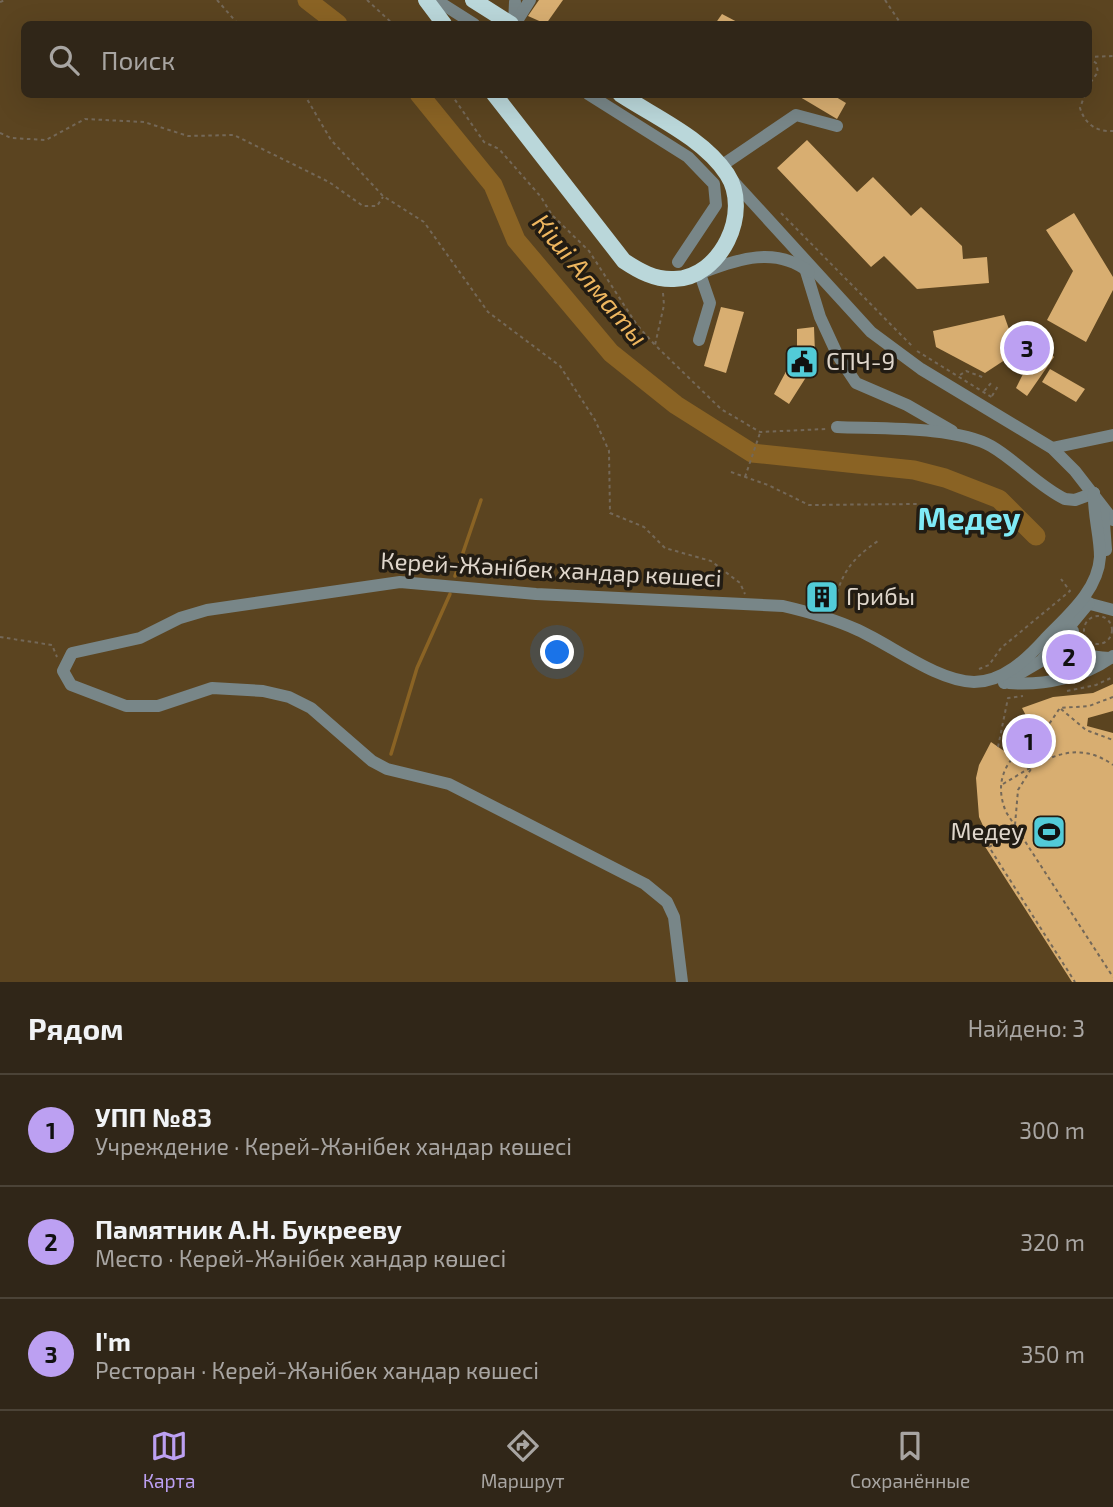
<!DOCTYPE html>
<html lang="ru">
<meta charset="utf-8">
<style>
:root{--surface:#302618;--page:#382e21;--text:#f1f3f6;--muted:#a8a5a2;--line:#4b4337;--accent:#bca0f2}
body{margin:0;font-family:"Exo 2",sans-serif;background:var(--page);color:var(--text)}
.you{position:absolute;left:558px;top:653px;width:24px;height:24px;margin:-18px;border:5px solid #fff;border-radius:50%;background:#1a73e8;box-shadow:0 0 0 10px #1a73e833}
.badge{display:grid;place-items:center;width:46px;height:46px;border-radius:50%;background:var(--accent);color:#111;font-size:23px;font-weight:700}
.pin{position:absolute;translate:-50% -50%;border:4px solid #fff;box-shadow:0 2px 7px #0006}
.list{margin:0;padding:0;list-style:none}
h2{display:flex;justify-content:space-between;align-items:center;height:91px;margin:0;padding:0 28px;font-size:30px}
h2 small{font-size:23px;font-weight:400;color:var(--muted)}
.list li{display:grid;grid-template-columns:46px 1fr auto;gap:21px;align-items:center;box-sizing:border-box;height:112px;padding:0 28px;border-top:2px solid var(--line)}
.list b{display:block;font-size:26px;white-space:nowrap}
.list p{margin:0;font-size:23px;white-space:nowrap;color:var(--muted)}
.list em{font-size:23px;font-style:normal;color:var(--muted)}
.icon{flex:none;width:38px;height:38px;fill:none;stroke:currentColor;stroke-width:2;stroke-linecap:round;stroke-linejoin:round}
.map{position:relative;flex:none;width:1113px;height:982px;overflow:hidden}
.search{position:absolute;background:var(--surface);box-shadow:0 7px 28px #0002;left:21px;right:21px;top:21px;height:77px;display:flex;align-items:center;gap:18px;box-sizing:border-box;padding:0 24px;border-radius:10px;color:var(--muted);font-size:26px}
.sheet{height:427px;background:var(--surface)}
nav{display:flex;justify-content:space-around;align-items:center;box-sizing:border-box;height:98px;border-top:2px solid var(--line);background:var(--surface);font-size:19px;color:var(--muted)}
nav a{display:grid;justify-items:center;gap:4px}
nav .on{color:var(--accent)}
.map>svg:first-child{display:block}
.green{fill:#5b4420;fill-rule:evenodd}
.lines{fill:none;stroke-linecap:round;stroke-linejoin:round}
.stream{stroke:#8a6324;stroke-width:3.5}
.river{stroke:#8a6324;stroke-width:19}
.building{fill:#d8ae71}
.path{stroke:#746858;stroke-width:2;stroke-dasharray:3.5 3.5;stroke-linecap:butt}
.minor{stroke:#788688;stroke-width:12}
.major{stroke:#bad7da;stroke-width:16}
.labels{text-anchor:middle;stroke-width:7;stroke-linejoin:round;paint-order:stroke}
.poi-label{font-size:24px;fill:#dfd6cb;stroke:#221c13;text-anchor:start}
.street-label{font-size:24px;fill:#dfd6cb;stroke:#221c13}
.water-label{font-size:26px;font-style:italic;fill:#eeb65f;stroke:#221c13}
.district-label{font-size:32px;font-weight:bold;fill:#7feaf6;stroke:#221c13}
</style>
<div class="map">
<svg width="1113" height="982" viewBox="0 0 1113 982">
<rect width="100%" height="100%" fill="#403320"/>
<!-- green -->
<path class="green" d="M0,0h1113v982h-1113zM24,24h1064v70h-1064z"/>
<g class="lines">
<!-- stream -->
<g class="stream">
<path d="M455,576l26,-76"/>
<path d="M391,754l26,-86 33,-74"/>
</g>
<!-- river -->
<g class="river">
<path d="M307,0l31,24"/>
<path d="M419,94l74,91 23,55 95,113 65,52 76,48 162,17 31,8 54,21 37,37"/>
</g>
</g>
<!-- building -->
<g class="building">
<path d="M539,0h24l-17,24 -18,-8z"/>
<path d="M722,14l19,10h-26z"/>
<path d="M795,94h36l15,9 -9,16z"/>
<path d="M807,140l50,52 16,-15 38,39 10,-9 41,39 1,13 24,-2 2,26 -72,6 -33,-33 -13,11 -94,-99z"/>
<path d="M1074,213l39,64v13l-27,52 -39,-22 26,-49 -27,-41z"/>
<path d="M721,307l23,5 -18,61 -22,-7z"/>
<path d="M1004,315l13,37 -32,21 -49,-26 -3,-16z"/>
<path d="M814,327l1,26 -5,18 -21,33 -15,-10 23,-43v-22z"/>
<path d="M1029,328l25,29 -27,39 -11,-8 15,-30 -11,-19z"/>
<path d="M1050,369l35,20 -9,13 -34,-20z"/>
<path d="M814,589l20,5 -3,11 -20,-5z"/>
<path d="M1113,684v27l-25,7 -1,8 26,7v249h-41l-88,-137 6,-4 -11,-24 -3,-39 3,-13 12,-23 13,9 28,-24 -10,-19 31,-11 40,-4z"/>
</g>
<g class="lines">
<!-- path -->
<g class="path">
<path d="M217,0l21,24"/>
<path d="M367,0l26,24"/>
<path d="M885,0l16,24"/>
<path d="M0,2l5,-2"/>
<path d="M1088,57l25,-1"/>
<path d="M1088,58l8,5 2,9 -10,14"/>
<path d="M304,94l27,46 52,56 41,26 64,90 72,54 35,54 14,31 1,62 34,14 21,21 46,13 29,22 5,11"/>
<path d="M451,94l33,48 15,7 42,48 11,18 37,36 48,74 18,20"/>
<path d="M1085,94l-5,14c5,16 16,24 33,23"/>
<path d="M0,133l11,5 35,2 39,-21 59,3 44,14 46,-1 95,47 34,24h14l6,-9"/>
<path d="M781,213l132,134"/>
<path d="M663,293l1,12 -9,40 66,64 39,23 66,-3"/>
<path d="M917,351l76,47"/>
<path d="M960,375l6,-4 19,7"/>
<path d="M984,391l8,-9"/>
<path d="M992,396l6,-10"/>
<path d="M731,472l37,13 41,20 109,-1 22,23"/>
<path d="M745,477l15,-44"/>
<path d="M834,606c6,-31 17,-47 44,-65"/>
<circle cx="1098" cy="630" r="14"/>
<path d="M0,637l52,8 5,12"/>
<path d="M979,669l10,-4 12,-17 69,-57 -9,-12"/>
<path d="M1067,691l29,-6 17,-8"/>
<path d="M1113,697l-24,9 -29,2c-6,8 -12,20 -21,26 -27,20 -48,41 -33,78l107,165"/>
<path d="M1061,709l25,21 27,10"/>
<path d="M998,747l10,-49 15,-2"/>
<path d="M1003,784c36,-21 70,-48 110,-19"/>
<path d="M1015,825l3,-35 13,-21"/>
<path d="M1016,831l-27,16 86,135"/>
</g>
<!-- minor -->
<g class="minor">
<path d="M436,0l38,24"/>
<path d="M514,24l1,-22"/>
<path d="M515,24l15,-24"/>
<path d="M588,94l100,63 26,27 2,21 -38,57"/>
<path d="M721,166l75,-51 41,11"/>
<path d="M733,181l138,151 50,37 131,79 23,23 38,49"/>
<path d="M805,268l15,49 18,39 18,27 51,22 45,26"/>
<path d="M704,272c34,-13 72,-26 105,0"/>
<path d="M699,340l11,-37 -10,-29"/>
<path d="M837,427c40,2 119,-1 154,19 26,15 47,40 74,53l10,1 19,-7"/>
<path d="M1052,448l61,-13"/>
<path d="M1103,509l3,41"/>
<path d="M1083,602l30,8"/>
<path d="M1073,631c1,22 17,27 37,27"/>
<path d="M1004,683l37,-22 48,-58"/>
<path d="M1009,683c35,3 76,-6 104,-27"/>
<path d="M682,982l-8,-65 -7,-15 -22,-18 -196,-100 -62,-15 -15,-8 -61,-53 -22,-11 -26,-6 -51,-3 -54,18h-32l-55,-21 -8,-14 9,-18 68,-15 40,-20 27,-8 193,-28 136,12 247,12c26,6 51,13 75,24 35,16 79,51 116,52 29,0 53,-23 71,-43 22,-23 53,-48 55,-82 0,-22 -7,-42 -6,-64"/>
</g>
<!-- major -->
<g class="major">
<path d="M426,0l18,24"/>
<path d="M473,0l38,24"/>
<path d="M494,94l130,167c15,10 31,19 50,18 47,-1 78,-67 53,-105 -24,-36 -72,-57 -107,-80"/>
</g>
</g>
<!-- icons -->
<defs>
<symbol id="civic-square" viewBox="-11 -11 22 22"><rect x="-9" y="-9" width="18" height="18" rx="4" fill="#52cbd8" stroke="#221c13"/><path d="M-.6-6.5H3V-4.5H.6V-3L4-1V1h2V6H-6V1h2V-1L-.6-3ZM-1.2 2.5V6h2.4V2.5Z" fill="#111"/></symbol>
<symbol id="building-square" viewBox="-11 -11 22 22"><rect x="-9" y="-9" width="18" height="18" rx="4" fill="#52cbd8" stroke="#221c13"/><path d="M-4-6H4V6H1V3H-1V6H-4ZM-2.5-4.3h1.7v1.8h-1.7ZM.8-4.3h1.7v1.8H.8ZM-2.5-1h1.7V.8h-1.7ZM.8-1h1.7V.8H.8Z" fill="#111"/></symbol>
<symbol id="stadium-square" viewBox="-11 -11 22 22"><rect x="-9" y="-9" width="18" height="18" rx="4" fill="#52cbd8" stroke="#221c13"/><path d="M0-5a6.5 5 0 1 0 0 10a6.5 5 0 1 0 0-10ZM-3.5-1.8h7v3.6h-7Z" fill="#111"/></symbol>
</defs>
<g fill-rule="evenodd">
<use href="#civic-square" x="783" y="343" width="38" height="38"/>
<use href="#building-square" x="803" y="578" width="38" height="38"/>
<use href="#stadium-square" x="1030" y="813" width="38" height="38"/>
</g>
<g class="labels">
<!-- poi labels -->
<g class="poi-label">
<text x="826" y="370">СПЧ-9</text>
<text x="846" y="605">Грибы</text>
<text x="1024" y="840" text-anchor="end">Медеу</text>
</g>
<!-- street labels -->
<g class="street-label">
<text transform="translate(551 570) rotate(3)" y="8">Керей-Жәнібек хандар көшесі</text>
</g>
<!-- water labels -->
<g class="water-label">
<text transform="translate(590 280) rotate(50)" y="9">Кіші Алматы</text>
</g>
<!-- district labels -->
<g class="district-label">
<text x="969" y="530">Медеу</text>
</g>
</g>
</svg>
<div class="you"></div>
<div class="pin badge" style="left:1029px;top:741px">1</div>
<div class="pin badge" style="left:1069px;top:657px">2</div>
<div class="pin badge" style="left:1027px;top:348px">3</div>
<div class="search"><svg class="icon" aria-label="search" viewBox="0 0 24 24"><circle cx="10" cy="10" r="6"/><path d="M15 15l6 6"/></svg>Поиск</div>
</div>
<section class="sheet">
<h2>Рядом<small>Найдено: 3</small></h2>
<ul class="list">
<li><span class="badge">1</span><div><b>УПП №83</b><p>Учреждение · Керей-Жәнібек хандар көшесі</p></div><em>300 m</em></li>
<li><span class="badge">2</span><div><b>Памятник А.Н. Букрееву</b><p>Место · Керей-Жәнібек хандар көшесі</p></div><em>320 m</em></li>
<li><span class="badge">3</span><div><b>I'm</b><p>Ресторан · Керей-Жәнібек хандар көшесі</p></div><em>350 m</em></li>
</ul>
</section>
<nav>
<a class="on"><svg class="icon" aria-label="map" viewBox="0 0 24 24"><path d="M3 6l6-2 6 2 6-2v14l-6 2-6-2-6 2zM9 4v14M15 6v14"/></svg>Карта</a>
<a><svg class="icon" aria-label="directions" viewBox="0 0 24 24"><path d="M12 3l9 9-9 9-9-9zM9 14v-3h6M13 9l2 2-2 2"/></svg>Маршрут</a>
<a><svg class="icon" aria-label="saved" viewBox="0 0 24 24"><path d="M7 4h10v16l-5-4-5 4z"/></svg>Сохранённые</a>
</nav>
